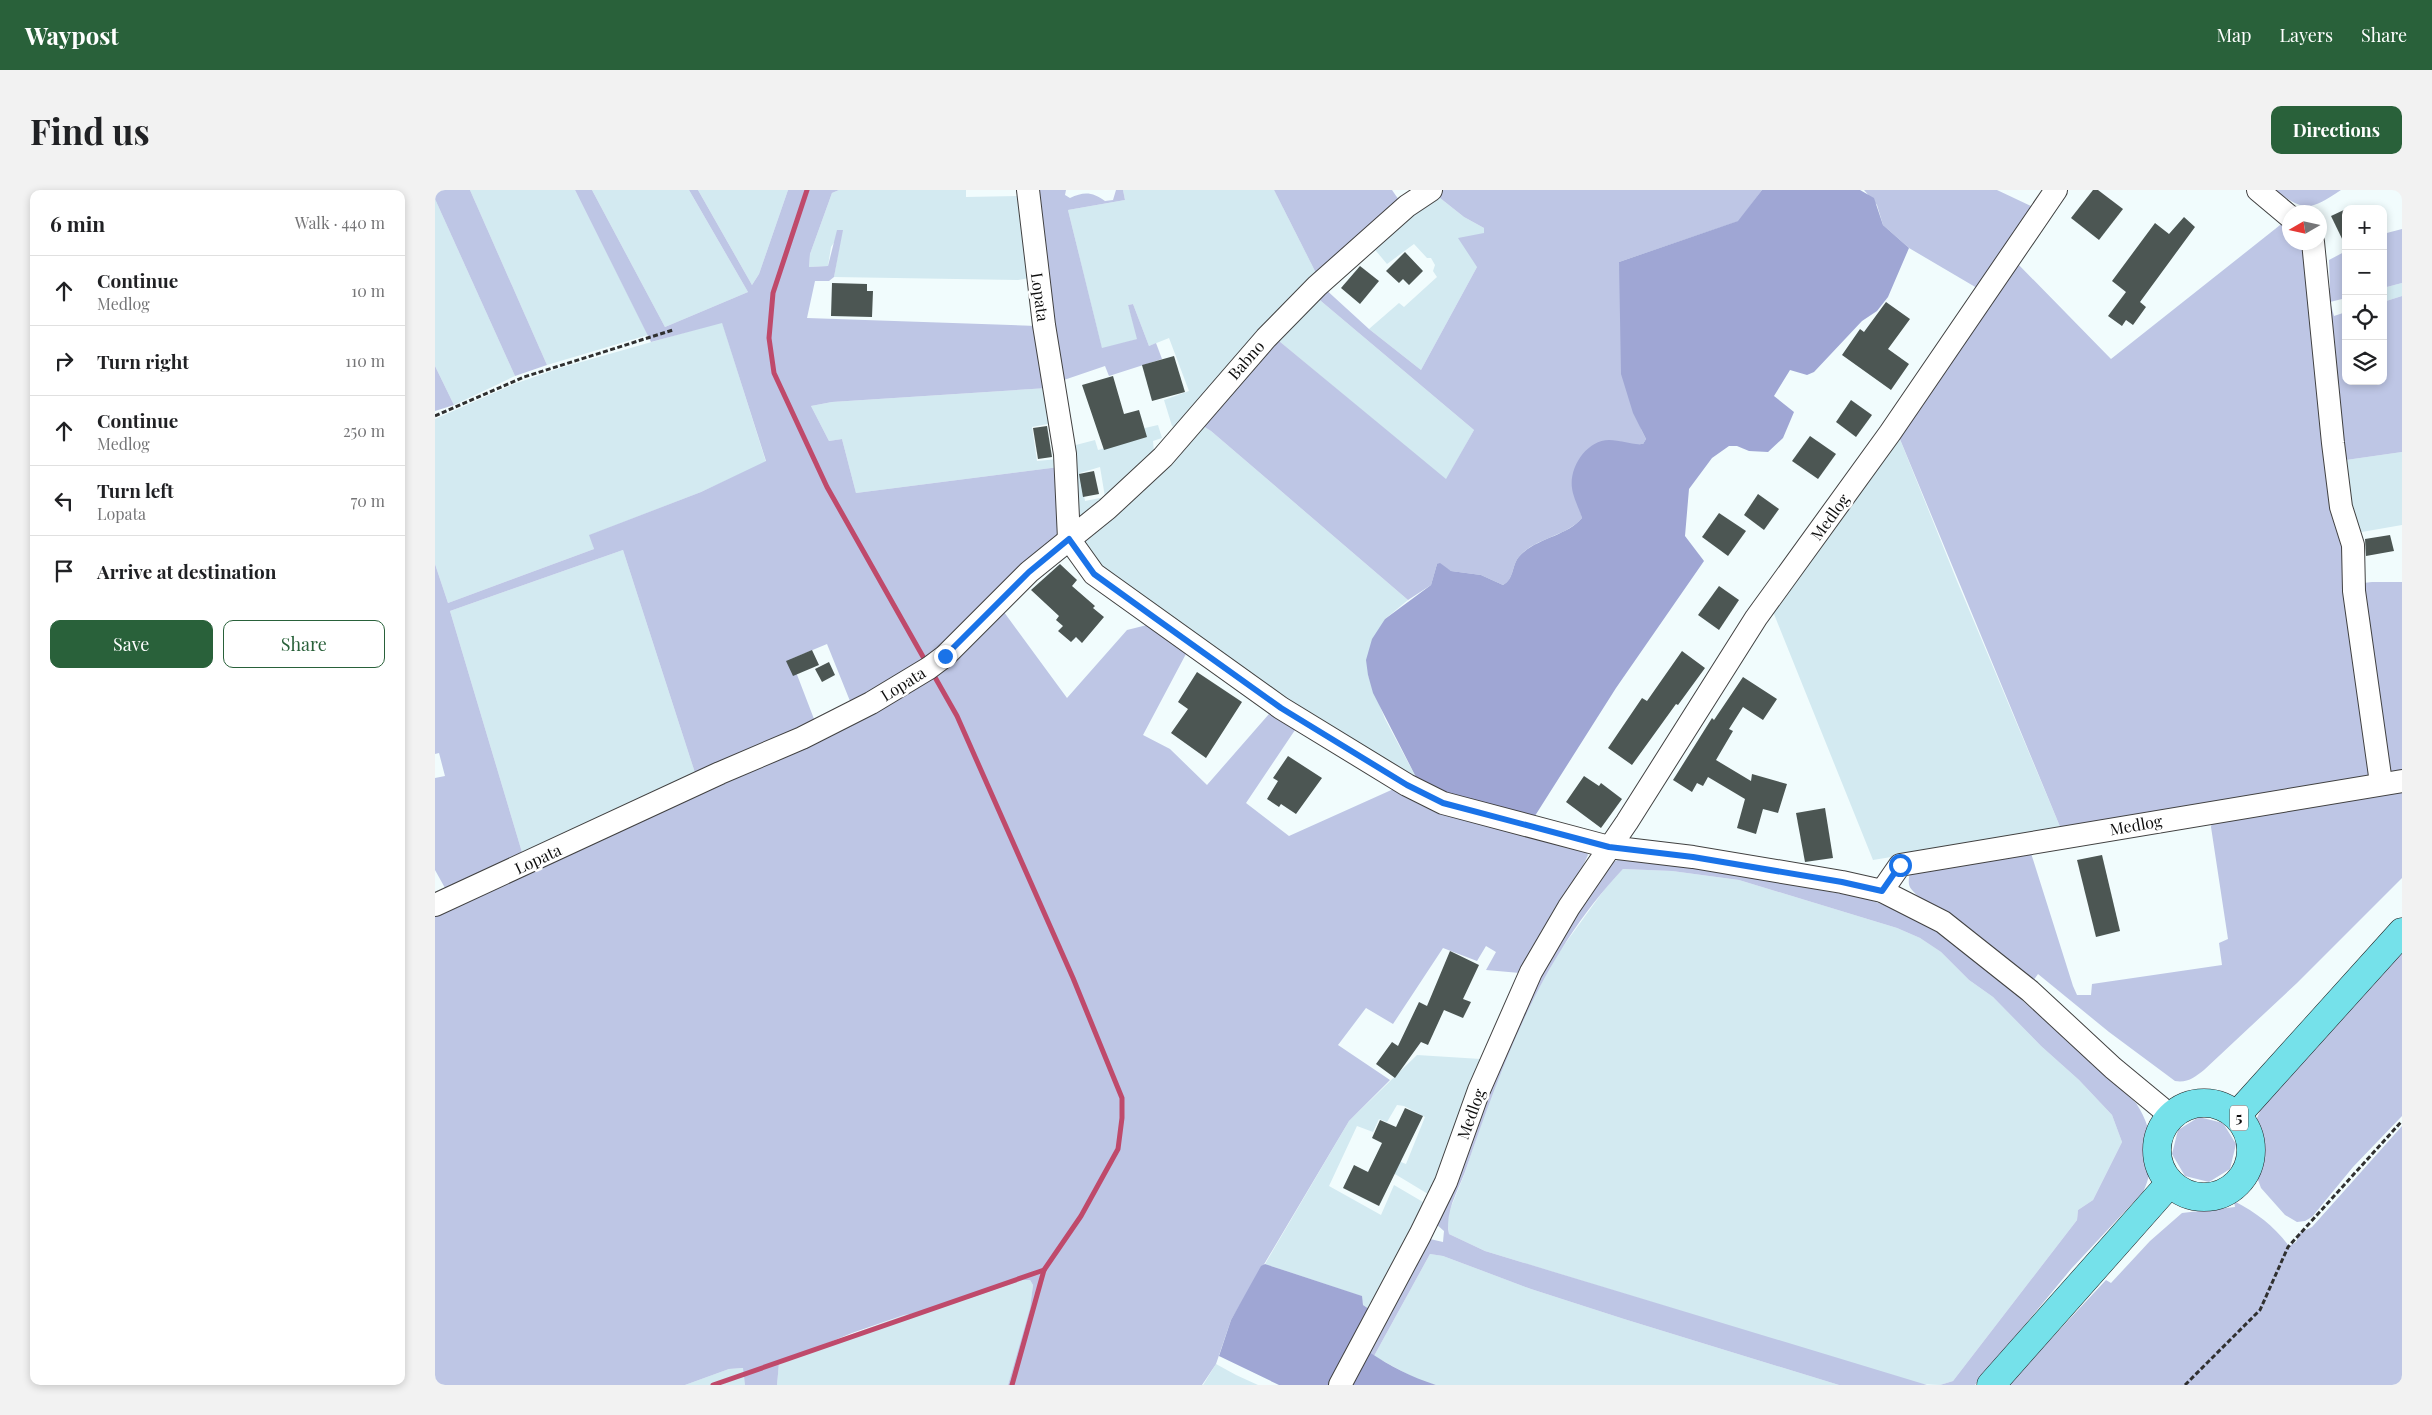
<!DOCTYPE html>
<meta charset="utf-8">
<style>
:root{--surface:#fff;--page:#f2f2f2;--text:#202124;--muted:#757577;--line:#e0e0e0;--accent:#29613a}
body{margin:0;font-family:"Playfair Display",serif;background:var(--page);color:var(--text)}
.controls{position:absolute;right:15px;top:15px;display:grid;overflow:hidden;border-radius:10px;box-shadow:0 2px 8px #0003}
.controls button{width:45px;height:45px;display:grid;place-items:center;padding:0;border:0;border-bottom:1px solid var(--line);background:var(--surface);color:var(--text);font:25px sans-serif}
.compass{position:absolute;left:1847px;top:15px;width:45px;height:45px;border-radius:50%;background:var(--surface);box-shadow:0 2px 8px #0003;rotate:261deg}
.stop{position:absolute;width:15px;height:15px;margin:-11px;border:4px solid #1a73e8;border-radius:50%;background:#fff}
.stop.end{background:#1a73e8;border-color:#fff;box-shadow:0 1px 5px #0008}
.list{margin:0;padding:0;list-style:none}
h2{display:flex;justify-content:space-between;align-items:center;height:65px;margin:0;padding:0 20px;font-size:21px}
h2 small{font-size:16px;font-weight:400;color:var(--muted)}
.list li{display:grid;grid-template-columns:32px 1fr auto;gap:15px;align-items:center;box-sizing:border-box;height:70px;padding:0 20px;border-top:1px solid var(--line)}
.list b{display:block;font-size:19px;white-space:nowrap}
.list p{margin:0;font-size:16px;white-space:nowrap;color:var(--muted)}
.list em{font-size:16px;font-style:normal;color:var(--muted)}
.actions{display:flex;gap:10px;padding:15px 20px}
.actions a{flex:1;padding:11px 0;border:1px solid var(--accent);border-radius:10px;text-align:center;font-size:18px;color:var(--accent)}
.actions .main{background:var(--accent);color:#fff}
.icon{flex:none;width:28px;height:28px;fill:none;stroke:currentColor;stroke-width:2;stroke-linecap:round;stroke-linejoin:round}
.map{position:relative;flex:none;width:1967px;height:1195px;overflow:hidden;border-radius:10px}
header{display:flex;align-items:center;gap:30px;box-sizing:border-box;height:70px;padding:0 25px;background:var(--accent);color:#fff}
header strong{font-size:24px}
nav{display:flex;gap:28px;margin-inline-start:auto;font-size:18px}
.intro{display:flex;align-items:center;justify-content:space-between;box-sizing:border-box;height:120px;padding:0 30px}
h1{margin:0;font-size:35px}
.button{padding:12px 22px;border-radius:10px;background:var(--accent);color:#fff;font-size:18px;font-weight:700}
main{display:flex;gap:30px;padding:0 30px}
aside{flex:1;background:var(--surface);border-radius:10px;box-shadow:0 2px 8px #0003}
.map>svg:first-child{display:block}
.farmland{fill:#d3eaf1;fill-rule:evenodd}
.green{fill:#bec6e5}
.forest{fill:#9fa6d4}
.lines{fill:none;stroke-linecap:round;stroke-linejoin:round}
.stream{stroke:#bf4a6b;stroke-width:5}
.building{fill:#4c5653}
.minor-casing{stroke:#414141;stroke-width:24}
.major-casing{stroke:#1f1f1f;stroke-width:29}
.path{stroke:#303030;stroke-width:3;stroke-dasharray:5 2.5;stroke-linecap:butt}
.minor{stroke:#fff;stroke-width:22}
.major{stroke:#75e1ea;stroke-width:28}
.route{stroke:#1a73e8;stroke-width:6}
.labels{text-anchor:middle;stroke-width:5;stroke-linejoin:round;paint-order:stroke}
.shield{fill:#fff;stroke:#565656;stroke-width:1}
.shield-label{font-size:15px;font-weight:bold;fill:#0e0e0e}
.street-label{font-size:16px;fill:#0e0e0e;stroke:#fff}
</style>
<header>
<strong>Waypost</strong>
<nav><a>Map</a><a>Layers</a><a>Share</a></nav>
</header>
<div class="intro"><h1>Find us</h1><a class="button">Directions</a></div>
<main>
<aside>
<h2>6 min<small>Walk · 440 m</small></h2>
<ul class="list">
<li><svg class="icon" aria-label="ahead" viewBox="0 0 24 24"><path d="M12 20V5M6 11l6-6 6 6"/></svg><div><b>Continue</b><p>Medlog</p></div><em>10 m</em></li>
<li><svg class="icon" aria-label="right" viewBox="0 0 24 24"><path d="M7 20v-9h11M14 6l5 5-5 5"/></svg><div><b>Turn right</b></div><em>110 m</em></li>
<li><svg class="icon" aria-label="ahead" viewBox="0 0 24 24"><path d="M12 20V5M6 11l6-6 6 6"/></svg><div><b>Continue</b><p>Medlog</p></div><em>250 m</em></li>
<li><svg class="icon" aria-label="left" viewBox="0 0 24 24"><path d="M17 20v-9H6M10 6l-5 5 5 5"/></svg><div><b>Turn left</b><p>Lopata</p></div><em>70 m</em></li>
<li><svg class="icon" aria-label="arrive" viewBox="0 0 24 24"><path d="M6 21V4h12l-3 4 3 4H6"/></svg><div><b>Arrive at destination</b></div></li>
</ul>
<div class="actions"><a class="main">Save</a><a>Share</a></div>
</aside>
<div class="map">
<svg width="1967" height="1195" viewBox="0 0 1967 1195">
<rect width="100%" height="100%" fill="#f1fcfd"/>
<!-- farmland -->
<g class="farmland">
<path d="M35,0h105l73,145 -101,30z"/>
<path d="M157,0h97l59,102 -83,35z"/>
<path d="M263,0h90l-29,84 -7,11z"/>
<path d="M404,0h127v7l54,-1 10,82 -12,2 -184,-3 8,-46 -11,16 -3,19 -19,1 1,-13 22,-61z"/>
<path d="M688,0h151l45,89 -138,152 -9,-5 -8,-26 25,-9 -20,-53 -20,8 -16,-42 -5,1 10,34 -36,10 -34,-139 57,-10z"/>
<path d="M1000,4l29,23 20,11v6l-7,33 -56,103 -52,-41 30,-26 5,4 33,-30 -4,-6 2,-6 -4,-7h-4l-13,-14 -27,20 -16,-19z"/>
<path d="M0,9l80,177 -61,29 -19,-39z"/>
<path d="M1967,93v13l-19,6v-14z"/>
<path d="M880,106l159,134 -28,50 -173,-144z"/>
<path d="M287,132l44,140 -65,30 -111,43 4,14 -146,54 -13,-39v-145l79,-35 46,-16z"/>
<path d="M613,198l5,35 -21,4 5,34 21,-2 1,8 -203,26 -14,-54 -13,2 -18,-35 21,-4z"/>
<path d="M765,234l11,7 197,169 -23,19 -17,56 17,44 33,62 -18,-8 -210,-137 -103,-82 -5,-19z"/>
<path d="M723,235l4,13 -9,3 1,11 6,1 -84,68 -4,-75 23,-6 3,10 43,-12 4,-10zM665,277l5,30 -20,4 -5,-28z"/>
<path d="M1462,242l60,149 104,248 -188,31 -101,-251z"/>
<path d="M1967,262v73l-46,8 -17,-72z"/>
<path d="M188,360l74,229 -173,80 -74,-248z"/>
<path d="M1188,679l49,2 67,9 158,48 23,10 21,14 28,28 24,17 48,49 38,34 33,35 10,27 -29,58 -15,10 -1,10 -124,161 -13,4 -21,-1 -434,-133 -36,-17 -2,-17 17,-42 34,-100 26,-60 35,-63 48,-66z"/>
<path d="M982,865l64,4 -37,112 -16,23 -48,-29 3,-10 23,9 19,-47 -21,-11 -7,-1 -10,17 -8,-3 -6,13 -16,-6 -28,60 52,29 13,-30 29,17 4,9 -55,100 -9,-6 -2,-9 -96,-32 84,-143z"/>
<path d="M995,1064l13,2 88,33 93,30 215,66h-403l-18,-5 -44,-24z"/>
<path d="M588,1090h7l3,5 -3,23 -22,77h-231l2,-22 19,-9 106,-39 45,-11 12,-7 7,2z"/>
<path d="M781,1174l20,11 22,10h-55z"/>
<path d="M309,1178l1,17h-60l44,-16z"/>
</g>
<!-- green -->
<g class="green">
<path d="M0,0h35l77,175 -32,11 -80,-177z"/>
<path d="M140,0h17l73,137 83,-35 -59,-102h9l54,95 7,-11 29,-84h51l-7,3 -22,61 -1,13 19,-1 9,-36h6l-9,47 -5,4h-14l-8,37 230,8 11,62 -216,14 -21,4 18,35 13,-2 14,54 203,-26 1,64 -6,13 -91,88 -111,74 -25,-62 -36,15 23,60 -5,7 -112,53 -74,-229 -173,61 74,248 -79,29 -10,-18v-92l10,-2 -6,-23 -4,1v-190l13,39 146,-54 -5,-14 112,-43 65,-31 -44,-138 -71,19z"/>
<path d="M600,0h31l-1,5 5,3c14,-7 23,-6 35,3l8,-1 3,-10h7l2,10 -57,10 34,138 35,-9 -9,-34 5,-1 16,42 7,-3 6,16 -53,17 -4,-10 -44,15z"/>
<path d="M839,0h118l9,13 -82,76z"/>
<path d="M1006,0h321l-23,31 -120,41 22,167 5,10 -3,5 -11,1 -14,-4 -39,65 3,12c-16,19 -49,20 -64,40 -6,8 -4,21 -15,27l-22,-10 -30,-4 -14,-7 -6,21 -23,15 -197,-169 -11,-7 73,-88 173,143 28,-49 -159,-134 8,-9 46,42 52,41 56,-103 -19,-29 26,-5v-5l-20,-11 -29,-23z"/>
<path d="M1425,0h137l36,17 -56,81 -68,-40 -26,-23 -6,-20 -13,-15z"/>
<path d="M1840,0h66c-31,20 -35,23 -66,0z"/>
<path d="M1854,28v24l18,1 64,530 -8,7 -302,49 -164,-397 118,-171 96,98z"/>
<path d="M1967,39v54l-19,5v-54z"/>
<path d="M1911,61v47l-16,4 4,14 12,-4v69h37v-79l19,-6v156l-63,9 -19,-168 10,-5 -1,-28z"/>
<path d="M0,176l19,39 -19,6z"/>
<path d="M1937,392h30v193l-14,-2 -25,-190z"/>
<path d="M566,418l66,90 60,-68 24,-6 36,28 -44,83 27,14 37,36 62,-71 26,16 -49,73 43,33 109,-49 185,59 5,9 -16,34 -52,84 -34,-3 10,-18 -10,-6 -9,15 -34,-13 -50,76 -27,-16 -28,37 52,35 -41,41 -118,199 -15,44 -14,21h-194l22,-77 3,-23 -3,-5h-7l-55,19 -7,-1 -26,12 -31,5 -52,18 -73,30 -2,22h-32l-2,-17 -14,1 -44,16h-250v-472l379,-174z"/>
<path d="M1967,598v90l-105,105 -93,87c-9,7 -16,13 -29,11l-66,-49 -71,-58 -5,7c-27,-22 -51,-45 -79,-64 -13,-9 -32,-14 -42,-27 -5,-5 -3,-12 -2,-19l120,-21 43,136 4,9h14l1,-11 130,-19 -3,-22 9,-4 -17,-112 1,-6z"/>
<path d="M1188,668l43,4 198,36 35,12 37,20 73,58 127,115c18,27 21,60 7,89l-72,77 -96,116h-35l13,-4 124,-161 1,-10 15,-10 29,-58 -10,-27 -33,-35 -38,-34 -48,-49 -24,-17 -28,-28 -21,-14 -23,-10 -158,-48 -67,-9 -49,-2c-80,84 -119,190 -156,297 -7,22 -23,45 -18,68l36,17 442,134h-88l-215,-66 -93,-30 -88,-33 -13,-2 -56,102 -5,-4 61,-113 13,3 1,-11 -8,-7 58,-150 60,-124 56,-87z"/>
<path d="M1967,760v166l-49,51 -41,50 -7,4 -8,1 -12,-7 -24,-27 -7,-19 3,-51 5,-11z"/>
<path d="M1764,927l24,6 13,21 -6,25 -21,13 -24,-6 -13,-22 6,-24z"/>
<path d="M1967,936v259h-394l98,-105 5,3 39,-42 32,-28 53,-6 -1,-6c23,12 40,25 55,45l7,-4 4,-9 12,-6z"/>
</g>
<!-- forest -->
<g class="forest">
<path d="M1327,0h98l14,8 9,27 26,23 -21,49 -11,14 -15,10 -48,51 -7,3 -17,-5 -16,26 20,16 -11,26 -15,14 -19,-1 -12,-5h-8l-17,12 -23,31 -4,47 19,25 -88,127 -83,131 -79,-17 -36,-21 -45,-88 -5,-18 -2,-15 6,-21 13,-20 46,-34 6,-21 3,-1 11,8 30,4 22,10c11,-6 9,-19 15,-27 16,-20 48,-21 64,-40 -3,-10 -9,-21 -10,-30 -3,-21 15,-48 37,-48 12,0 22,5 34,4l3,-5 -13,-26 -12,-39 -2,-112 119,-41z"/>
<path d="M830,1074l97,32 1,9 9,6 -40,74h-53l-60,-29 12,-36 30,-54z"/>
<path d="M934,1162c21,14 42,25 67,33h-86z"/>
</g>
<g class="lines">
<!-- stream -->
<g class="stream">
<path d="M372,0l-34,103 -4,45 5,35 53,114 99,175"/>
<path d="M497,482l25,44 116,262 49,120v20l-4,31 -37,67 -37,54 -32,115"/>
<path d="M278,1195l331,-115"/>
</g>
</g>
<!-- building -->
<g class="building">
<path d="M1658,0h5l25,19 -24,31 -28,-22z"/>
<path d="M1911,19v38l-15,-31z"/>
<path d="M1749,27l11,10 -55,75 6,5 -13,18 -7,-5 -4,6 -14,-10 18,-24 -14,-11 43,-58 14,11z"/>
<path d="M970,62l18,19 -14,14 -6,-6 -4,4 -13,-12z"/>
<path d="M925,76l19,15 -19,23 -19,-16z"/>
<path d="M397,93l35,1v7h6l-1,26 -41,-1z"/>
<path d="M1451,112l24,17 -22,30 21,15 -18,26 -49,-35 18,-26 4,3z"/>
<path d="M739,166l11,36 -33,9 -10,-36z"/>
<path d="M678,186l11,38 15,-4 8,27 -43,13 -22,-65z"/>
<path d="M1416,210l21,15 -16,22 -20,-15z"/>
<path d="M612,236l5,31 -14,2 -5,-31z"/>
<path d="M1375,246l26,18 -18,25 -26,-18z"/>
<path d="M659,281l5,23 -16,3 -4,-23z"/>
<path d="M1323,304l21,15 -15,21 -20,-15z"/>
<path d="M1284,323l27,18 -18,25 -26,-19z"/>
<path d="M1955,345l4,16 -28,5 -1,-17z"/>
<path d="M625,374l17,16 -5,6 23,20 -2,2 11,9 -22,26 -6,-6 -5,5 -13,-11 5,-5 -7,-6 3,-4 -28,-26z"/>
<path d="M1284,396l20,14 -20,30 -21,-15z"/>
<path d="M377,460l7,15 -26,11 -7,-15z"/>
<path d="M1247,461l23,17 -27,37 -2,-1 -44,61 -24,-17 34,-50 5,3z"/>
<path d="M394,472l6,13 -13,7 -7,-13z"/>
<path d="M762,482l45,30 -36,56 -35,-25 17,-24 -10,-7z"/>
<path d="M1308,487l34,22 -14,21 -20,-13 -14,22 4,2 -17,29 35,21 1,-7 35,10 -9,29 -15,-4 -7,25 -19,-6 8,-29 -37,-22 -5,9 -6,-3 -5,9 -19,-12 39,-62 2,2z"/>
<path d="M853,566l34,22 -26,36 -15,-10 -2,3 -12,-8 11,-18 -5,-3z"/>
<path d="M1149,586l15,10 2,-3 21,16 -21,29 -35,-26z"/>
<path d="M1390,618l8,50 -28,4 -9,-49z"/>
<path d="M1667,665l18,76 -24,6 -19,-77z"/>
<path d="M1015,761l29,14 -16,34 8,3 -8,16 -19,-8 -16,35 -7,-3 -26,36 -19,-14 16,-22 6,4 21,-44 8,4z"/>
<path d="M970,918l18,8 -44,90 -36,-18 11,-23 14,7 14,-29 -10,-5 8,-18 16,7z"/>
</g>
<g class="lines">
<defs>
<g id="minor">
<path d="M593,0l16,135 21,129 4,85"/>
<path d="M1823,0l31,26"/>
<path d="M1878,52l20,201 8,64 12,38 1,46 27,192"/>
<path d="M634,349l25,35 187,134 126,77 36,18 166,44 84,10 149,25 40,9 61,31 87,69 83,77 58,48"/>
<path d="M1447,701l18,-26 502,-84"/>
<path d="M0,715l285,-132 82,-35 69,-35 58,-35 16,-12 84,-84 78,-63 56,-52 103,-119 51,-52 90,-80 24,-16"/>
<path d="M905,1195l80,-150 26,-53 33,-92 52,-118 38,-65 58,-85 129,-204 134,-185 166,-243"/>
</g>
<g id="major">
<circle cx="1769" cy="960" r="47"/>
<path d="M1802,925l165,-183"/>
<path d="M1556,1195l179,-202"/>
</g>
</defs>
<!-- minor casing -->
<use href="#minor" class="minor-casing"/>
<!-- major casing -->
<use href="#major" class="major-casing"/>
<!-- path -->
<g class="path">
<path d="M0,226l89,-39 149,-47"/>
<path d="M1750,1195l75,-75 28,-63 114,-126"/>
</g>
<!-- minor -->
<use href="#minor" class="minor"/>
<!-- major -->
<use href="#major" class="major"/>
</g>
<g class="lines">
<!-- route -->
<path class="route" d="M510,466l84,-84 40,-33 25,35 61,44 126,90 126,77 36,18 166,44 84,10 149,25 40,9 18,-26"/>
</g>
<g class="labels">
<!-- shield labels -->
<rect class="shield" x="1795" y="915.5" width="18" height="25" rx="4"/>
<g class="shield-label">
<text x="1804" y="933">5</text>
</g>
<!-- street labels -->
<g class="street-label">
<text transform="translate(605 107) rotate(82)" y="6">Lopata</text>
<text transform="translate(811 170) rotate(-49)" y="6">Babno</text>
<text transform="translate(1395 327) rotate(-54)" y="6">Medlog</text>
<text transform="translate(468 494) rotate(-32)" y="6">Lopata</text>
<text transform="translate(1701 635) rotate(-10)" y="6">Medlog</text>
<text transform="translate(103 669) rotate(-25)" y="6">Lopata</text>
<text transform="translate(1036 924) rotate(-70)" y="6">Medlog</text>
</g>
</g>
</svg>
<div class="controls">
<button>+</button>
<button>−</button>
<button><svg class="icon" aria-label="locate" viewBox="0 0 24 24"><circle cx="12" cy="12" r="6"/><path d="M12 2v4M12 18v4M2 12h4M18 12h4"/></svg></button>
<button><svg class="icon" aria-label="layers" viewBox="0 0 24 24"><path d="M12 4l9 5-9 5-9-5zM3 14l9 5 9-5"/></svg></button>
</div>
<svg class="compass" viewBox="-18 -18 36 36"><path d="M0-13l5 13h-10z" fill="#e53935"/><path d="M0 13l5-13h-10z" fill="#757577"/></svg>
<div class="stop" style="left:1465px;top:675px"></div>
<div class="stop end" style="left:510px;top:466px"></div>
</div>
</main>
